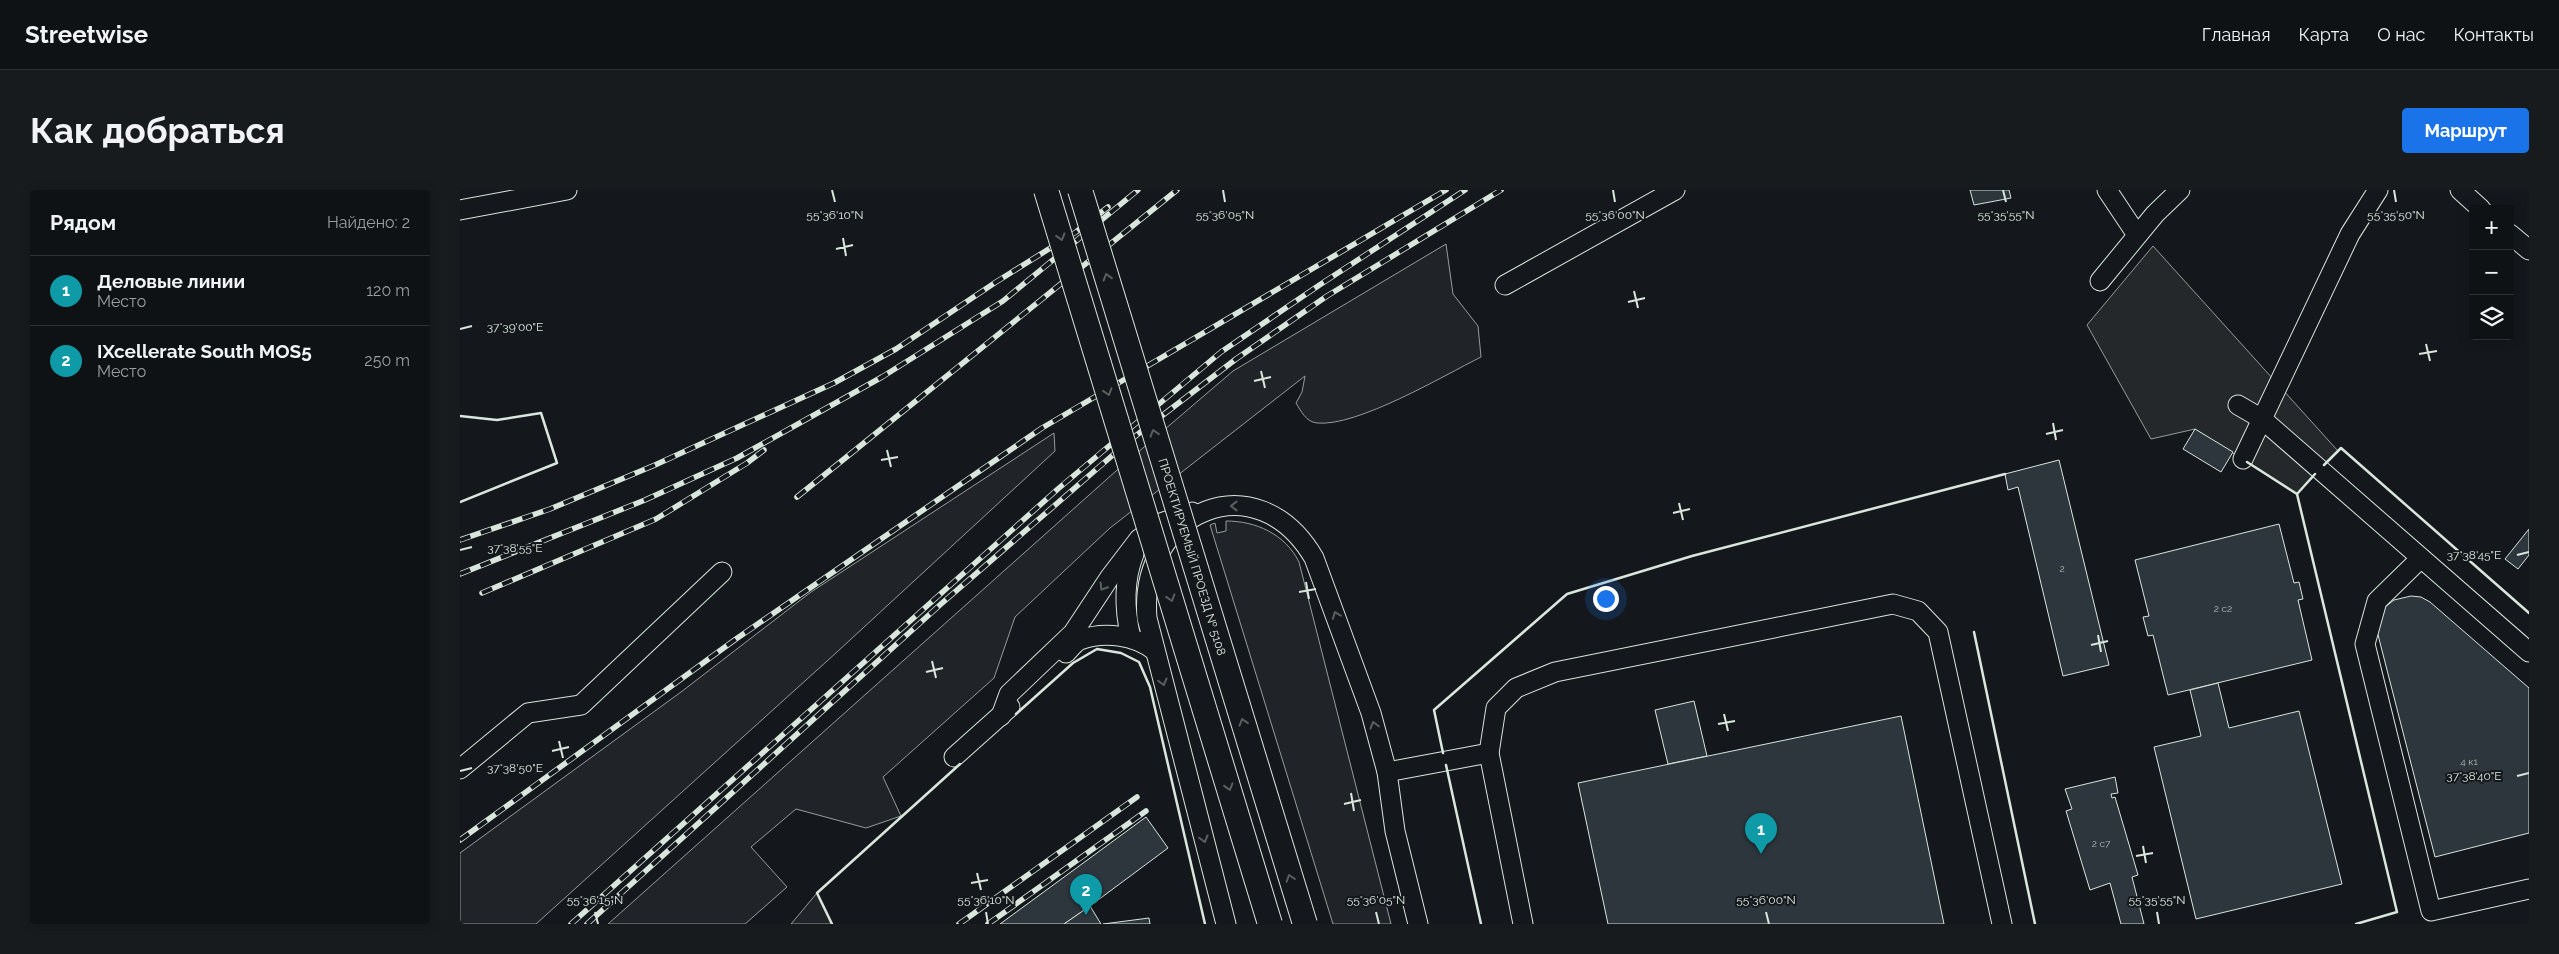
<!DOCTYPE html>
<html lang="ru">
<meta charset="utf-8">
<style>
:root{--surface:#0f1215;--page:#181b1e;--text:#f1f3f6;--muted:#9b9ea0;--line:#2f3234;--accent:#1a73e8}
body{margin:0;font-family:Raleway,sans-serif;background:var(--page);color:var(--text)}
.controls{position:absolute;right:15px;top:15px;display:grid;overflow:hidden;border-radius:5px;box-shadow:0 2px 12px #0003}
.controls button{width:45px;height:45px;display:grid;place-items:center;padding:0;border:0;border-bottom:1px solid var(--line);background:var(--surface);color:var(--text);font:25px sans-serif}
.you{position:absolute;left:1145px;top:408px;width:18px;height:18px;margin:-12px;border:4px solid #fff;border-radius:50%;background:#1a73e8;box-shadow:0 0 0 8px #1a73e833}
.badge{display:grid;place-items:center;width:32px;height:32px;border-radius:50%;background:var(--accent);color:#fff;font-size:16px;font-weight:700}
.pin{position:absolute;translate:-50% -41px;filter:drop-shadow(0 1px 2px #0008)}
.pin::after{content:'';position:absolute;top:26px;width:18px;height:15px;background:inherit;clip-path:polygon(0 0,100% 0,50% 100%)}
.list{margin:0;padding:0;list-style:none}
h2{display:flex;justify-content:space-between;align-items:center;height:65px;margin:0;padding:0 20px;font-size:21px}
h2 small{font-size:16px;font-weight:400;color:var(--muted)}
.list li{display:grid;grid-template-columns:32px 1fr auto;gap:15px;align-items:center;box-sizing:border-box;height:70px;padding:0 20px;border-top:1px solid var(--line)}
.list b{display:block;font-size:19px;white-space:nowrap}
.list p{margin:0;font-size:16px;white-space:nowrap;color:var(--muted)}
.list em{font-size:16px;font-style:normal;color:var(--muted)}
.icon{flex:none;width:28px;height:28px;fill:none;stroke:currentColor;stroke-width:2;stroke-linecap:round;stroke-linejoin:round}
.map{position:relative;flex:none;width:2069px;height:734px;overflow:hidden;border-radius:5px}
header{display:flex;align-items:center;gap:30px;box-sizing:border-box;height:70px;padding:0 25px;background:var(--surface);border-bottom:1px solid var(--line)}
header strong{font-size:24px}
nav{display:flex;gap:28px;margin-inline-start:auto;font-size:18px}
.intro{display:flex;align-items:center;justify-content:space-between;box-sizing:border-box;height:120px;padding:0 30px}
h1{margin:0;font-size:35px}
.button{padding:12px 22px;border-radius:5px;background:var(--accent);color:#fff;font-size:18px;font-weight:700}
main{display:flex;gap:30px;padding:0 30px}
aside{flex:1;background:var(--surface);border-radius:5px;box-shadow:0 2px 12px #0003}
.map>svg:first-child{display:block}
.green{fill:#202428;stroke:#939e99}
.parking{fill:#24282b;stroke:#939e99}
.building{fill:#2c363c;stroke:#d8e6dc}
.lines{fill:none;stroke-linecap:round;stroke-linejoin:round}
.minor-casing{stroke:#d8e6dc;stroke-width:21}
.minor{stroke:#14181c;stroke-width:19}
.rail-casing{stroke:#d8e6dc;stroke-width:5.5}
.rail{stroke:#14181c;stroke-width:4;stroke-dasharray:11;stroke-linecap:butt}
.major-bridge-casing{stroke:#d8e6dc;stroke-width:26;stroke-linecap:butt}
.major-bridge{stroke:#14181c;stroke-width:24}
.wall{stroke:#d8e6dc;stroke-width:2.5}
.oneway{stroke:#59605f}
.ticks{fill:none;stroke:#d8e6dc;stroke-width:2}
.labels{text-anchor:middle;stroke-width:4;stroke-linejoin:round;paint-order:stroke}
.number-label{font-size:10px;fill:#adbab4}
.street-label{font-size:12px;fill:#d8e6dc;stroke:#14181c}
.ticks-label{font-size:12px;text-anchor:middle;fill:#d8e6dc;stroke:#14181c;stroke-width:4;stroke-linejoin:round;paint-order:stroke}
</style>
<header>
<strong>Streetwise</strong>
<nav><a>Главная</a><a>Карта</a><a>О нас</a><a>Контакты</a></nav>
</header>
<div class="intro"><h1>Как добраться</h1><a class="button">Маршрут</a></div>
<main>
<aside>
<h2>Рядом<small>Найдено: 2</small></h2>
<ul class="list">
<li><span class="badge" style="background:#0f9aa8">1</span><div><b>Деловые линии</b><p>Место</p></div><em>120 m</em></li>
<li><span class="badge" style="background:#0f9aa8">2</span><div><b>IXcellerate South MOS5</b><p>Место</p></div><em>250 m</em></li>
</ul>
</aside>
<div class="map">
<svg width="2069" height="734" viewBox="0 0 2069 734">
<rect width="100%" height="100%" fill="#14181c"/>
<!-- green -->
<g class="green">
<path d="M986,54l7,50 25,32 3,31c-38,19 -124,70 -164,66 -11,-1 -16,-12 -21,-20l6,-11 3,-16 -195,152 -95,89 -21,61 -111,99 18,39 -35,12 -70,-19 -45,38 36,40 -42,37h-137l508,-453 117,-100z"/>
<path d="M594,243l1,18 -218,201 -301,272h-76v-71l221,-161 130,-100z"/>
<path d="M766,331c30,0 59,13 73,41l92,362h-58l-123,-399 5,-2 2,10 9,-2z"/>
<path d="M357,703l15,31h-41z"/>
</g>
<!-- parking -->
<path class="parking" d="M1693,56l185,205 -41,43 -102,-65 -44,10 -64,-114z"/>
<!-- building -->
<g class="building">
<path d="M1510,0h39l2,8 -37,7z"/>
<path d="M1735,239l38,23 -12,20 -38,-23z"/>
<path d="M1599,270l50,205 -46,11 -45,-189 -10,3 -3,-16z"/>
<path d="M1819,334l15,59 5,-1 4,17 -5,1 14,60 -144,35 -15,-60 -5,1 -5,-19 6,-1 -14,-56z"/>
<path d="M2069,339v26l-11,14 -13,-10z"/>
<path d="M1951,406l10,1 9,5 99,86v145l-94,24 -59,-230 9,-20 9,-7z"/>
<path d="M1758,493l11,45 70,-17 43,173 -146,35 -42,-172 47,-11 -11,-46z"/>
<path d="M1234,511l13,55 -39,8 -13,-54z"/>
<path d="M1441,526l43,208h-336l-30,-141z"/>
<path d="M1655,587l3,16 -7,1 1,4 3,-1 23,78 -6,2 12,47h-23l-11,-41 -20,7 -24,-79 6,-2 -7,-20z"/>
<path d="M686,627l22,31 -78,58 -26,18h-64z"/>
<path d="M630,716l11,18h-37z"/>
<path d="M689,728l1,6h-47z"/>
</g>
<g class="lines">
<defs>
<g id="minor">
<path d="M1647,0l30,45"/>
<path d="M2000,0l21,19"/>
<path d="M0,20l107,-20"/>
<path d="M2050,44l19,16"/>
<path d="M1640,91l55,-67 25,-24"/>
<path d="M1045,95l170,-95"/>
<path d="M1778,215l24,14 267,233"/>
<path d="M1783,269l107,-225 28,-44"/>
<path d="M1961,368l-44,43 -12,43 66,267 98,-22"/>
<path d="M671,448c-7,-29 -8,-56 3,-84"/>
<path d="M606,463c4,-4 9,-11 14,-13 24,-9 55,-5 75,11"/>
<path d="M541,526l8,-22 64,-61 37,-56 29,-38 22,-16 31,-11"/>
<path d="M494,567l56,-50"/>
<path d="M0,579l68,-56 53,-8 141,-133"/>
<path d="M927,582l102,-19"/>
<path d="M766,734l-79,-306c-9,-107 110,-158 167,-60l57,155 16,59 8,59 23,93"/>
<path d="M1063,734l-34,-171 7,-45 20,-20 39,-16 338,-68 25,7 20,21 64,292"/>
</g>
</defs>
<!-- minor casing -->
<use href="#minor" class="minor-casing"/>
<!-- minor -->
<use href="#minor" class="minor"/>
<defs>
<g id="rail">
<path d="M337,307l380,-307"/>
<path d="M0,350l90,-31 105,-44 179,-82 62,-34 100,-67 80,-50 32,-25"/>
<path d="M0,384l185,-74 92,-42 145,-81 121,-76 135,-111"/>
<path d="M22,403l174,-74 91,-56 17,-13"/>
<path d="M0,650l276,-201 306,-211 404,-238"/>
<path d="M111,734l488,-436 162,-136 100,-68 144,-94"/>
<path d="M127,734l354,-320 188,-163 107,-82 91,-63 174,-106"/>
<path d="M499,734l178,-127"/>
<path d="M528,734l158,-113"/>
</g>
</defs>
<!-- rail casing -->
<use href="#rail" class="rail-casing"/>
<!-- rail -->
<use href="#rail" class="rail"/>
<defs>
<g id="major-bridge">
<path d="M586,0l224,734"/>
<path d="M620,0l225,734"/>
</g>
</defs>
<!-- major-bridge casing -->
<use href="#major-bridge" class="major-bridge-casing"/>
<!-- major-bridge -->
<use href="#major-bridge" class="major-bridge"/>
<!-- wall -->
<g class="wall">
<path d="M0,226l37,4 44,-7 16,50 -97,39"/>
<path d="M1787,272l50,32 100,418 -41,12"/>
<path d="M1864,275l17,-17 188,165"/>
<path d="M1837,304l18,-20"/>
<path d="M1514,442l61,292"/>
<path d="M556,524l57,-51 24,-14 24,4 18,9 11,25 55,237"/>
<path d="M983,563l-9,-43 133,-116 125,-38 313,-82"/>
<path d="M986,575l35,159"/>
<path d="M372,734l-15,-31 143,-129"/>
</g>
</g>
<!-- one-way arrows -->
<defs><path id="oneway-chevron" d="M-2-3.5L2.5 0L-2 3.5" fill="none" stroke-width="1.6" stroke-linecap="round" stroke-linejoin="round" transform="scale(1.25)"/></defs>
<g class="oneway">
<use href="#oneway-chevron" transform="translate(601 47) rotate(73)"/>
<use href="#oneway-chevron" transform="translate(647 87) rotate(-107)"/>
<use href="#oneway-chevron" transform="translate(648 202) rotate(73)"/>
<use href="#oneway-chevron" transform="translate(694 243) rotate(-107)"/>
<use href="#oneway-chevron" transform="translate(774 316) rotate(180)"/>
<use href="#oneway-chevron" transform="translate(643 397) rotate(122)"/>
<use href="#oneway-chevron" transform="translate(711 408) rotate(73)"/>
<use href="#oneway-chevron" transform="translate(876 425) rotate(-111)"/>
<use href="#oneway-chevron" transform="translate(703 492) rotate(75)"/>
<use href="#oneway-chevron" transform="translate(783 532) rotate(-107)"/>
<use href="#oneway-chevron" transform="translate(914 535) rotate(-106)"/>
<use href="#oneway-chevron" transform="translate(769 597) rotate(73)"/>
<use href="#oneway-chevron" transform="translate(744 649) rotate(75)"/>
<use href="#oneway-chevron" transform="translate(830 688) rotate(-108)"/>
</g>
<!-- ticks -->
<path class="ticks" d="M372,0l3,12M763,0l2,12M1153,0l2,12M1543,0l3,12M1934,0l2,12M383,48l3,18M376,59l17,-4M1174,101l4,17M1168,112l17,-4M0,139l12,-3M1966,154l4,17M1959,164l18,-3M801,181l4,17M794,191l17,-4M1593,233l3,17M1586,244l17,-4M427,260l4,17M421,270l17,-3M1219,313l4,17M1213,323l17,-4M0,360l12,-3M2057,365l12,-3M846,392l3,17M839,402l17,-3M1638,445l3,17M1631,455l17,-4M472,471l4,17M466,482l17,-4M1264,524l4,17M1258,534l17,-3M99,551l4,17M92,561l17,-4M0,581l12,-3M2057,586l12,-3M891,603l3,18M884,614l17,-4M1683,656l3,17M1676,666l17,-3M517,683l4,17M511,693l17,-3M135,722l3,12M526,722l2,12M916,722l3,12M1306,722l3,12M1697,722l2,12"/>
<g class="labels">
<!-- number labels -->
<g class="number-label">
<text x="1602" y="382">2</text>
<text x="1763" y="422">2 с2</text>
<text x="2009" y="575">4 к1</text>
<text x="1641" y="657">2 с7</text>
</g>
<!-- street labels -->
<g class="street-label">
<text transform="translate(732 367) rotate(73)" y="4">ПРОЕКТИРУЕМЫЙ ПРОЕЗД № 5108</text>
</g>
</g>
<g class="ticks-label">
<text x="375" y="29">55°36'10"N</text>
<text x="765" y="29">55°36'05"N</text>
<text x="1155" y="29">55°36'00"N</text>
<text x="1546" y="29">55°35'55"N</text>
<text x="1936" y="29">55°35'50"N</text>
<text x="55" y="141">37°39'00"E</text>
<text x="55" y="362">37°38'55"E</text>
<text x="2014" y="369">37°38'45"E</text>
<text x="55" y="582">37°38'50"E</text>
<text x="2014" y="590">37°38'40"E</text>
<text x="135" y="714">55°36'15"N</text>
<text x="526" y="714">55°36'10"N</text>
<text x="916" y="714">55°36'05"N</text>
<text x="1306" y="714">55°36'00"N</text>
<text x="1697" y="714">55°35'55"N</text>
</g>
</svg>
<div class="controls">
<button>+</button>
<button>−</button>
<button><svg class="icon" aria-label="layers" viewBox="0 0 24 24"><path d="M12 4l9 5-9 5-9-5zM3 14l9 5 9-5"/></svg></button>
</div>
<div class="you"></div>
<div class="pin badge" style="left:1301px;top:664px;background:#0f9aa8">1</div>
<div class="pin badge" style="left:626px;top:725px;background:#0f9aa8">2</div>
</div>
</main>
